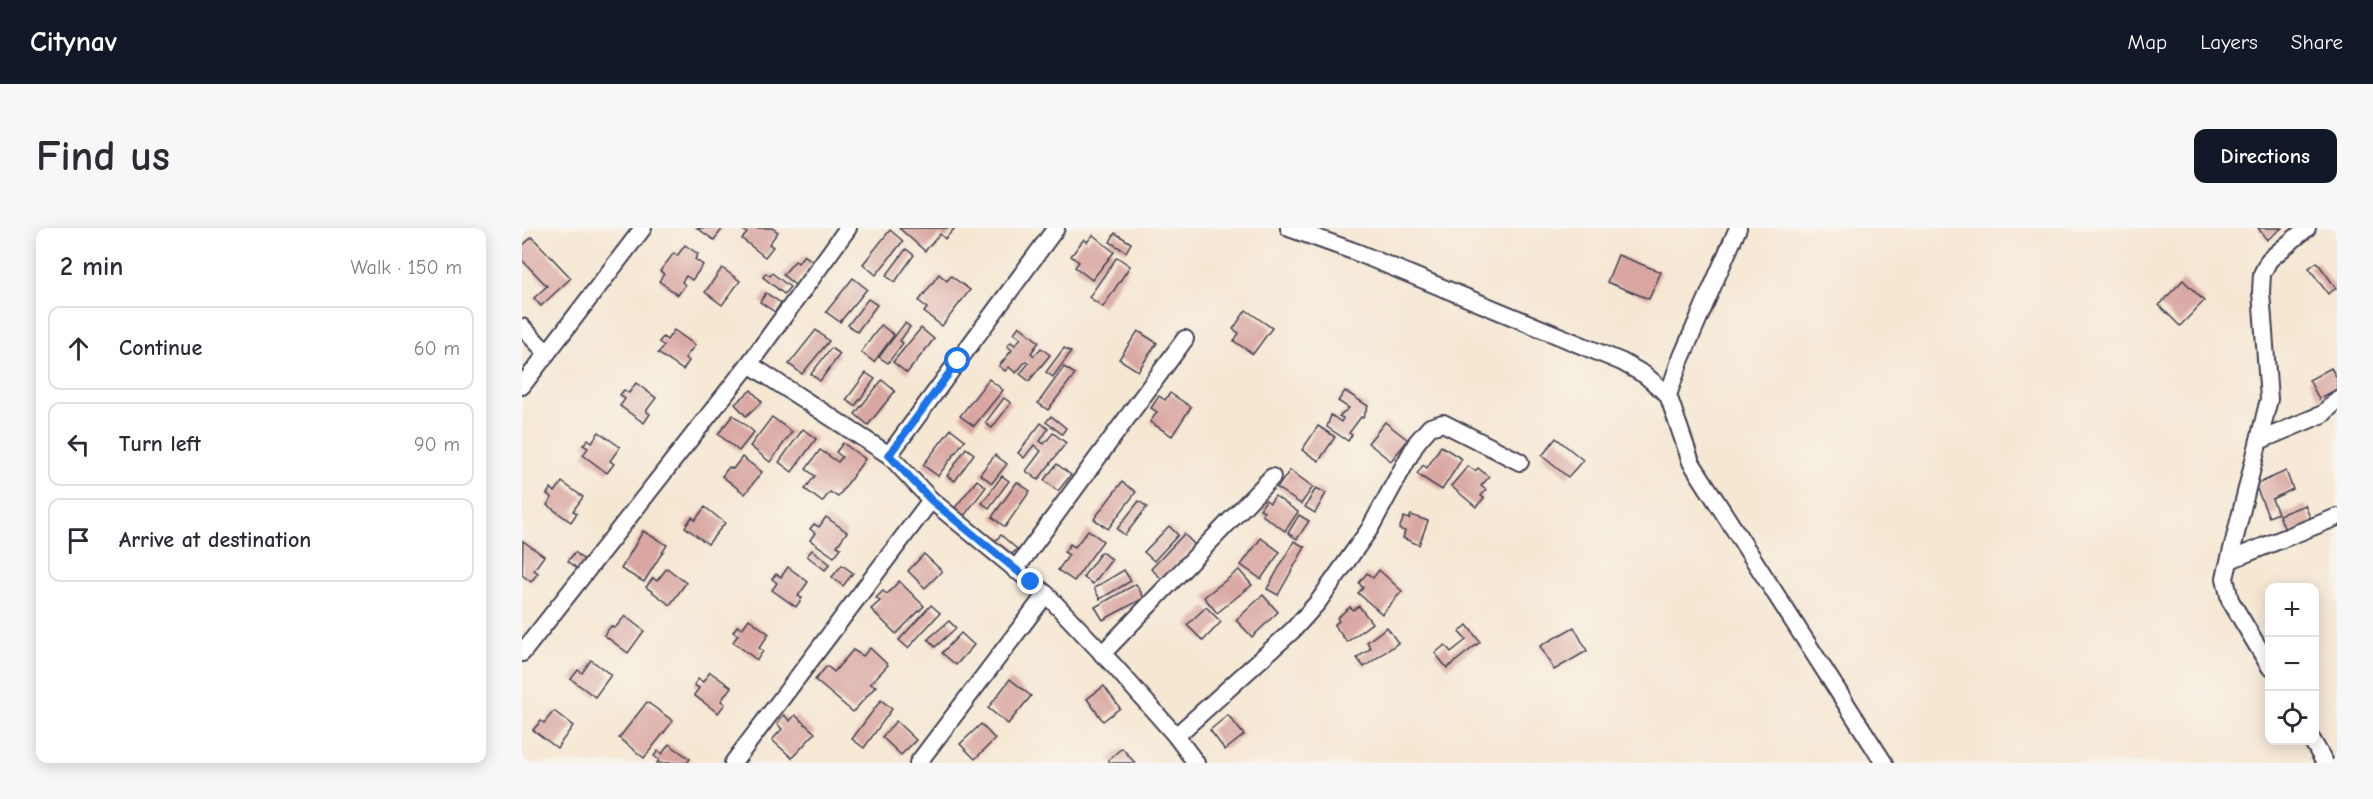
<!DOCTYPE html>
<meta charset="utf-8">
<style>
:root{--surface:#fff;--page:#f7f7f7;--text:#2b2b33;--muted:#7c7c81;--line:#e1e1e2;--accent:#111827}
body{margin:0;font-family:"Comic Neue",sans-serif;background:var(--page);color:var(--text)}
.controls{position:absolute;right:18px;bottom:18px;display:grid;overflow:hidden;border-radius:12px;box-shadow:0 3px 15px #0003}
.controls button{width:54px;height:54px;display:grid;place-items:center;padding:0;border:0;border-bottom:2px solid var(--line);background:var(--surface);color:var(--text);font:30px sans-serif}
.stop{position:absolute;width:18px;height:18px;margin:-14px;border:4px solid #1a73e8;border-radius:50%;background:#fff}
.stop.end{background:#1a73e8;border-color:#fff;box-shadow:0 2px 6px #0008}
.list{margin:0;padding:0;list-style:none}
h2{display:flex;justify-content:space-between;align-items:center;height:78px;margin:0;padding:0 24px;font-size:26px}
h2 small{font-size:20px;font-weight:400;color:var(--muted)}
.list li{display:grid;grid-template-columns:39px 1fr auto;gap:18px;align-items:center;box-sizing:border-box;height:84px;margin:0 12px 12px;padding:0 12px;border:2px solid var(--line);border-radius:12px}
.list b{display:block;font-size:22px;white-space:nowrap}
.list em{font-size:20px;font-style:normal;color:var(--muted)}
.icon{flex:none;width:33px;height:33px;fill:none;stroke:currentColor;stroke-width:2;stroke-linecap:round;stroke-linejoin:round}
.map{position:relative;flex:none;width:1815px;height:535px;overflow:hidden;border-radius:12px}
header{display:flex;align-items:center;gap:36px;box-sizing:border-box;height:84px;padding:0 30px;background:var(--accent);color:#fff}
header strong{font-size:28px}
nav{display:flex;gap:33px;margin-inline-start:auto;font-size:21px}
.intro{display:flex;align-items:center;justify-content:space-between;box-sizing:border-box;height:144px;padding:0 36px}
h1{margin:0;font-size:42px}
.button{padding:15px 27px;border-radius:12px;background:var(--accent);color:#fff;font-size:21px;font-weight:700}
main{display:flex;gap:36px;padding:0 36px}
aside{flex:1;background:var(--surface);border-radius:12px;box-shadow:0 3px 15px #0003}
.map>svg:first-child{display:block}
.building{fill:#d9a6a1}
.lines{fill:none;stroke-linecap:round;stroke-linejoin:round}
.minor-casing{stroke:#424052;stroke-width:20}
.minor{stroke:#fff;stroke-width:16}
.route{stroke:#1a73e8;stroke-width:8}
</style>
<header>
<strong>Citynav</strong>
<nav><a>Map</a><a>Layers</a><a>Share</a></nav>
</header>
<div class="intro"><h1>Find us</h1><a class="button">Directions</a></div>
<main>
<aside>
<h2>2 min<small>Walk · 150 m</small></h2>
<ul class="list">
<li><svg class="icon" aria-label="ahead" viewBox="0 0 24 24"><path d="M12 20V5M6 11l6-6 6 6"/></svg><div><b>Continue</b></div><em>60 m</em></li>
<li><svg class="icon" aria-label="left" viewBox="0 0 24 24"><path d="M17 20v-9H6M10 6l-5 5 5 5"/></svg><div><b>Turn left</b></div><em>90 m</em></li>
<li><svg class="icon" aria-label="arrive" viewBox="0 0 24 24"><path d="M6 21V4h12l-3 4 3 4H6"/></svg><div><b>Arrive at destination</b></div></li>
</ul>
</aside>
<div class="map">
<svg width="1815" height="535" viewBox="0 0 1815 535">
<rect width="100%" height="100%" fill="#f7f3e8"/>
<filter id="ink" filterUnits="userSpaceOnUse"><feTurbulence type="fractalNoise" baseFrequency=".0167" numOctaves="2"/><feDisplacementMap in="SourceGraphic" scale="12" xChannelSelector="R" yChannelSelector="G"/><feConvolveMatrix kernelMatrix="1 2 1 2 8 2 1 2 1" color-interpolation-filters="sRGB"/></filter>
<filter id="wash" filterUnits="userSpaceOnUse"><feTurbulence type="fractalNoise" baseFrequency=".008" numOctaves="4" result="noise"/><feDisplacementMap in="SourceGraphic" scale="24" xChannelSelector="R" yChannelSelector="G"/><feGaussianBlur stdDeviation="1.35" result="paint"/><feColorMatrix in="noise" values="0 0 0 0 0 0 0 0 0 0 0 0 0 0 0 0 0 1.4 0 .05"/><feComposite in="paint" operator="in"/></filter>
<g filter="url(#wash)">
<rect width="100%" height="100%" fill="#f6e7d3"/>
<g id="blocks">
<!-- building -->
<g class="building">
<path d="M175,0h26l-9,12z"/>
<path d="M219,0h31l6,4 -9,12 4,3 -8,10 -23,-18 5,-6z"/>
<path d="M377,0h56l-10,11 -5,-5 -15,17z"/>
<path d="M1736,0h24l-15,12z"/>
<path d="M368,2l13,11 -27,34 -13,-11z"/>
<path d="M593,5l16,10 -5,9 -16,-10z"/>
<path d="M571,7l21,17 -22,28 -17,-13 4,-5 -8,-6 13,-17 3,3z"/>
<path d="M10,9l39,41 -30,28 -7,-8 13,-12 -25,-26v-14z"/>
<path d="M163,17l13,9 -3,5 8,6 -11,15 -6,-4 -4,6 3,3 -7,10 -19,-14 5,-7 -4,-3 14,-18 3,3z"/>
<path d="M384,21l8,6 -19,27 -9,-6z"/>
<path d="M282,27l9,7 -18,23 -12,-10 12,-14 3,2z"/>
<path d="M1096,27l43,17 -12,27 -42,-17z"/>
<path d="M595,29l13,9 -27,41 -14,-10z"/>
<path d="M1795,34l19,26 -8,6 -19,-26z"/>
<path d="M200,40l18,13 -18,24 -17,-13z"/>
<path d="M244,45l4,3 2,-3 18,14 -6,7 -21,-17z"/>
<path d="M417,46l8,7 4,-5 19,14 -28,36 -18,-14 3,-4 -8,-7z"/>
<path d="M331,50l14,11 -27,33 -14,-10z"/>
<path d="M1661,52l21,21 -24,25 -21,-21z"/>
<path d="M244,65l15,10 -6,9 -15,-10z"/>
<path d="M346,71l9,6 -20,27 -9,-7z"/>
<path d="M724,82l26,18 -19,26 -19,-13 5,-8 -6,-4z"/>
<path d="M383,95l5,4 -10,14 3,2 -15,20 -9,-6z"/>
<path d="M359,97l13,10 -20,27 -13,-10z"/>
<path d="M497,98l20,16 -8,11 3,3 7,-8 9,7 -21,26 -9,-7 9,-11 -3,-2 -10,12 -7,-6 -4,4 -6,-5 13,-16 -5,-4 4,-4 4,3 6,-7 -7,-5z"/>
<path d="M399,100l13,11 -27,34 -14,-11z"/>
<path d="M152,102l21,15 -10,13 4,3 -6,9 -25,-17 6,-7 -5,-4 4,-5 4,3z"/>
<path d="M294,102l13,11 -27,33 -13,-10z"/>
<path d="M616,103l19,12 -19,28 -19,-12z"/>
<path d="M309,120l9,6 -20,27 -9,-7z"/>
<path d="M542,120l7,4 -18,25 -7,-5z"/>
<path d="M542,139l11,7 -27,36 -10,-7z"/>
<path d="M1809,140l6,10v11l-18,10 -10,-19z"/>
<path d="M344,145l9,6 -20,27 -9,-6z"/>
<path d="M467,151l14,11 -29,36 -14,-10z"/>
<path d="M360,152l13,11 -27,34 -13,-11z"/>
<path d="M114,155l20,15 -10,13 4,3 -6,9 -24,-17 5,-7 -5,-4 4,-5 5,3z"/>
<path d="M229,162l11,12 -16,14 -11,-12z"/>
<path d="M823,163l23,15 -5,12 -2,-1 -12,16 3,2 -4,6 -21,-14 4,-12 10,7 2,-4 -4,-2 10,-8 -11,-7z"/>
<path d="M648,165l21,14 -19,29 -22,-14 7,-10 -6,-4 8,-12 6,4z"/>
<path d="M482,170l7,5 -19,25 -7,-5z"/>
<path d="M211,187l21,17 -15,19 -21,-17z"/>
<path d="M529,188l15,12 -4,6 -16,-12z"/>
<path d="M250,189l20,15 -22,30 -20,-16z"/>
<path d="M863,194l23,18 -17,21 -23,-18z"/>
<path d="M519,195l7,6 -8,12 4,3 9,-11 13,10 -28,37 -12,-9 15,-20 -7,-6 -10,13 -6,-5z"/>
<path d="M796,198l17,11 -16,24 -17,-11z"/>
<path d="M281,201l13,10 -24,33 -13,-10z"/>
<path d="M429,201l14,11 -27,36 -15,-11z"/>
<path d="M77,204l21,15 -10,14 4,3 -7,9 -24,-18 5,-7 -5,-3 5,-6 4,3z"/>
<path d="M1034,210l27,22 -15,17 -26,-21z"/>
<path d="M321,215l22,16 -27,38 -8,-5 -8,10 -17,-13 10,-13 -9,-7 14,-19 18,12 4,-5 -6,-5z"/>
<path d="M919,218l21,13 -20,31 -25,-16 6,-9 4,3z"/>
<path d="M444,220l8,6 -19,27 -8,-5z"/>
<path d="M473,227l12,9 -15,19 -12,-9z"/>
<path d="M220,229l20,15 -17,22 -23,-18 7,-9 4,2z"/>
<path d="M535,236l14,11 -13,16 -14,-11z"/>
<path d="M946,238l7,5 3,-3 11,9 -8,9 5,4 -5,6 3,2 -8,9 -25,-21z"/>
<path d="M768,242l23,17 -12,17 -24,-16z"/>
<path d="M1764,243l7,18 -21,10 6,14 -9,4 -14,-32z"/>
<path d="M480,248l7,5 -20,27 -7,-5z"/>
<path d="M455,252l9,7 -22,29 -10,-7z"/>
<path d="M40,254l21,15 -10,14 4,2 -6,9 -24,-17 5,-7 -5,-4 4,-6 4,4z"/>
<path d="M495,254l13,9 -25,36 -13,-10z"/>
<path d="M600,254l14,10 -28,37 -14,-10z"/>
<path d="M794,260l10,5 -11,20 -10,-6z"/>
<path d="M753,268l23,16 -13,19 -23,-16 2,-4 -4,-2 6,-9 4,3z"/>
<path d="M617,273l8,6 -22,28 -8,-6z"/>
<path d="M1783,277l8,20 -26,10 -8,-20z"/>
<path d="M183,279l20,16 -17,21 -23,-17 7,-10 3,3z"/>
<path d="M777,287l10,6 -12,18 -9,-6z"/>
<path d="M889,287l17,6 -9,24 -16,-7 2,-7 -6,-2 5,-12 5,2z"/>
<path d="M304,289l21,15 -10,14 4,2 -7,9 -24,-17 5,-7 -5,-4 4,-5 5,3z"/>
<path d="M647,298l9,9 -24,26 -10,-9z"/>
<path d="M566,302l15,11 -29,40 -16,-11 11,-15 -5,-3 6,-8 5,3z"/>
<path d="M121,303l24,14 -23,37 -23,-13z"/>
<path d="M662,306l11,11 -33,34 -11,-10z"/>
<path d="M479,307l16,14 -8,8 -16,-14z"/>
<path d="M739,310l19,14 -19,27 -20,-14z"/>
<path d="M1,313l21,15 -10,14 4,3 -7,9 -9,-7z"/>
<path d="M772,313l11,6 -27,48 -11,-6z"/>
<path d="M290,322l18,14 -5,6 -18,-14z"/>
<path d="M53,324l11,10 -7,8 -11,-9z"/>
<path d="M579,324l11,7 -19,25 -10,-7z"/>
<path d="M402,326l18,17 -17,17 -17,-17z"/>
<path d="M320,337l11,8 -10,13 -11,-9z"/>
<path d="M266,339l20,15 -10,14 4,2 -6,9 -24,-17 5,-7 -5,-4 4,-5 5,3z"/>
<path d="M145,340l19,15 -16,22 -24,-18 7,-9 4,3z"/>
<path d="M602,342l7,11 -31,18 -6,-11z"/>
<path d="M717,342l13,15 -35,28 -13,-16z"/>
<path d="M857,342l23,21 -20,23 -24,-21 5,-5 -4,-5 8,-10 6,5z"/>
<path d="M377,353l25,25 -28,28 -25,-25 9,-8 -4,-3 7,-7 4,3z"/>
<path d="M614,356l8,14 -41,22 -8,-13z"/>
<path d="M741,367l15,17 -26,25 -16,-17z"/>
<path d="M409,377l9,8 -32,35 -9,-8z"/>
<path d="M837,378l13,17 -25,19 -13,-17 5,-4 -2,-3 13,-11 3,3z"/>
<path d="M684,379l15,15 -18,19 -16,-16z"/>
<path d="M103,388l19,15 -16,22 -24,-18 7,-9 4,2z"/>
<path d="M227,391l20,15 -10,14 4,3 -6,9 -24,-18 5,-7 -5,-3 4,-6 5,3z"/>
<path d="M427,393l7,7 -21,19 -7,-8z"/>
<path d="M945,397l13,17 -33,26 -12,-15 10,-8 6,7 15,-12 -7,-8z"/>
<path d="M865,399l11,16 -34,24 -7,-9 14,-10 -4,-6z"/>
<path d="M1052,399l13,24 -33,19 -14,-24z"/>
<path d="M439,405l13,12 -18,20 -14,-12z"/>
<path d="M348,420l18,17 -18,19 6,2 -23,26 -38,-32 12,-14 7,6 19,-22 10,6z"/>
<path d="M69,432l20,15 -16,22 -24,-18 7,-9 4,3z"/>
<path d="M188,444l21,15 -10,14 4,3 -7,9 -24,-18 5,-7 -5,-3 4,-6 5,3z"/>
<path d="M488,451l21,17 -23,28 -20,-16z"/>
<path d="M582,458l16,22 -17,13 -16,-22z"/>
<path d="M359,472l11,9 -28,39 -12,-9z"/>
<path d="M125,474l26,19 -29,37 -25,-20z"/>
<path d="M32,483l19,15 -16,22 -24,-18 8,-9 3,2z"/>
<path d="M262,487l6,6 5,-6 20,18 -23,25 -20,-18 10,-11 -5,-5z"/>
<path d="M706,487l16,20 -19,15 -15,-20z"/>
<path d="M374,493l20,19 -15,15 -19,-18z"/>
<path d="M459,496l14,15 -20,20 -15,-15z"/>
<path d="M147,516l21,15 -3,4h-30l2,-3 -5,-4 4,-5 4,3z"/>
<path d="M600,520l13,15h-24l-3,-3z"/>
</g>
</g>
</g>
<g filter="url(#ink)">
<use href="#blocks" fill-opacity="0" stroke="#424052" stroke-width="1.5"/>
<g class="lines">
<defs>
<g id="minor">
<path d="M767,0l67,24 266,110 23,13 23,20"/>
<path d="M1216,0l-58,133 -12,34 23,67 193,301"/>
<path d="M0,99l25,26"/>
<path d="M227,136l140,91 42,45"/>
<path d="M0,158l121,-158"/>
<path d="M1739,212l62,-26 14,-14"/>
<path d="M367,227l167,-227"/>
<path d="M1708,332l107,-43"/>
<path d="M493,342l170,-231"/>
<path d="M0,425l227,-289 99,-136"/>
<path d="M580,426l170,-177"/>
<path d="M1748,439l-40,-67 -5,-22 44,-179 -8,-107 1,-18 7,-14 38,-32"/>
<path d="M654,508l117,-106 25,-28 51,-72 48,-88 13,-15 13,-4 77,39"/>
<path d="M1790,512l13,23"/>
<path d="M211,535l198,-263 115,94 71,75 59,67 20,27"/>
<path d="M396,535l128,-169"/>
</g>
</defs>
<!-- minor casing -->
<use href="#minor" class="minor-casing"/>
<!-- minor -->
<use href="#minor" class="minor"/>
</g>
</g>
<g class="lines" filter="url(#ink)">
<!-- route -->
<path class="route" d="M436,133l-69,94 42,45 100,82"/>
</g>
</svg>
<div class="controls">
<button>+</button>
<button>−</button>
<button><svg class="icon" aria-label="locate" viewBox="0 0 24 24"><circle cx="12" cy="12" r="6"/><path d="M12 2v4M12 18v4M2 12h4M18 12h4"/></svg></button>
</div>
<div class="stop" style="left:436px;top:133px"></div>
<div class="stop end" style="left:509px;top:354px"></div>
</div>
</main>
